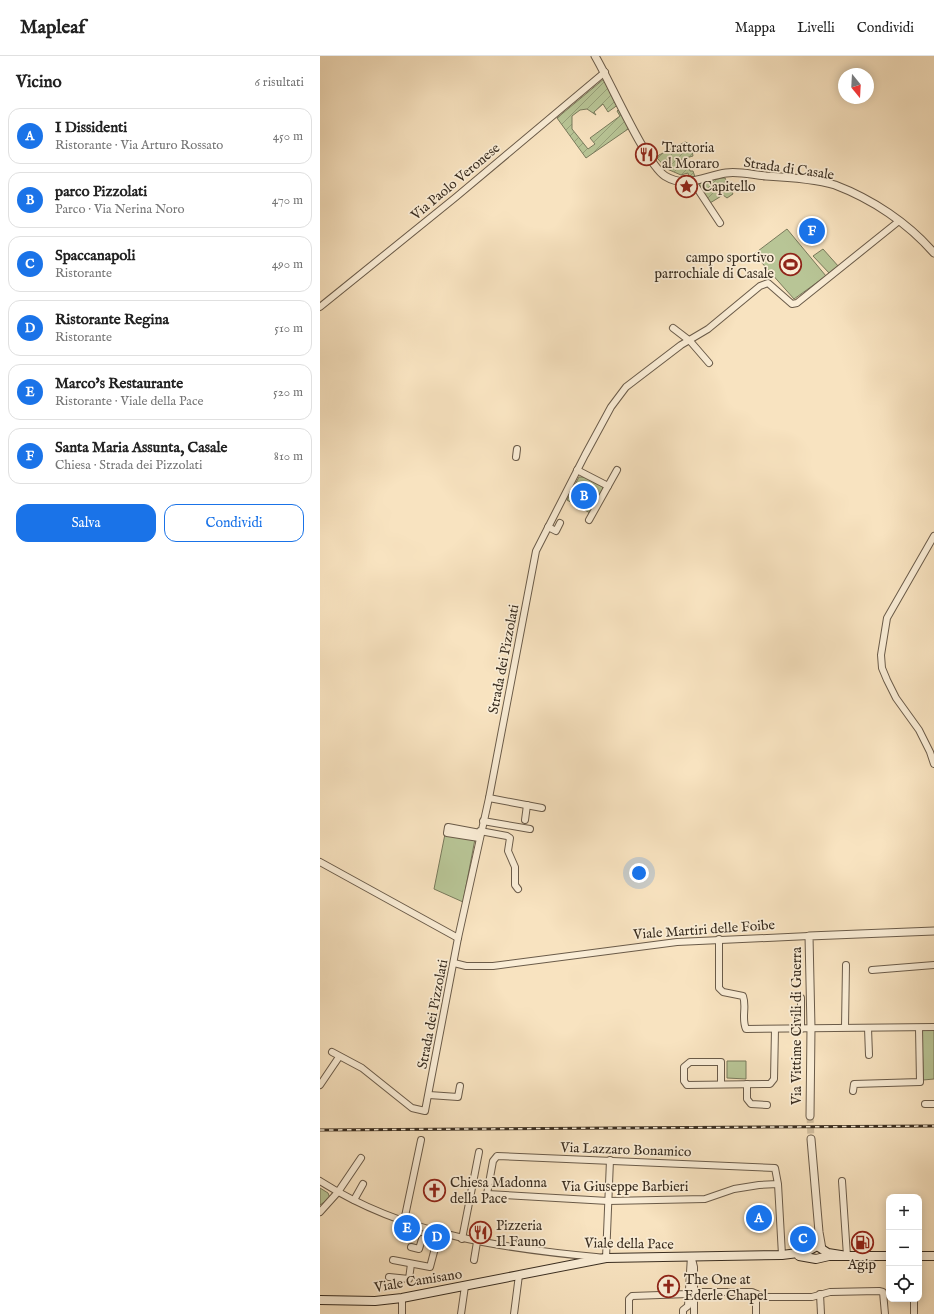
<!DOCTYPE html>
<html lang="it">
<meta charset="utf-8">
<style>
:root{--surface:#fff;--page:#f2f2f2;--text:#222;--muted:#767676;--line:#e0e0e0;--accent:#1a73e8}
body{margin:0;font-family:"IM FELL English",serif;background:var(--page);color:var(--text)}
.controls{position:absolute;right:12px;bottom:12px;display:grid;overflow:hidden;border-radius:8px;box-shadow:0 2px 10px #0003}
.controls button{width:36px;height:36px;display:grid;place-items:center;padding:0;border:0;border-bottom:1px solid var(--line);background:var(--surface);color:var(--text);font:20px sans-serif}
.compass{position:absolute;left:518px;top:12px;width:36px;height:36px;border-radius:50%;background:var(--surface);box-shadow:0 2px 10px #0003;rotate:162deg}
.you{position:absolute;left:319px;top:817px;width:14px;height:14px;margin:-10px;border:3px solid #fff;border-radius:50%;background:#1a73e8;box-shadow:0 0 0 6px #1a73e833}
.badge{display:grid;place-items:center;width:26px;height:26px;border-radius:50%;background:var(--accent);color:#fff;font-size:13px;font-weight:700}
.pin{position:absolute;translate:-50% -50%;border:2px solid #fff;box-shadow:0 1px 4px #0006}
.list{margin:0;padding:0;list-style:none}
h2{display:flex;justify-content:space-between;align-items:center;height:52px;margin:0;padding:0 16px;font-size:17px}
h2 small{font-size:13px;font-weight:400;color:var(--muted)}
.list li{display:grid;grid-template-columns:26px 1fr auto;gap:12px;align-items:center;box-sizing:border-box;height:56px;margin:0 8px 8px;padding:0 8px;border:1px solid var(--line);border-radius:12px}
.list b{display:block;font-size:15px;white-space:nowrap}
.list p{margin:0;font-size:13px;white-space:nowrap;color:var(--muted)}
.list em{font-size:13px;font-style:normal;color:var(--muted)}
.actions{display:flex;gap:8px;padding:12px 16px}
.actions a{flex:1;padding:9px 0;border:1px solid var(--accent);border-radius:12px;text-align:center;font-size:14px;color:var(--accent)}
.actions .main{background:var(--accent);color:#fff}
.icon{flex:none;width:22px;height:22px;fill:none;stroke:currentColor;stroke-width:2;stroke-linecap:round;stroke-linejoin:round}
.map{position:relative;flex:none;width:614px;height:1258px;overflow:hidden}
header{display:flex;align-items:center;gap:24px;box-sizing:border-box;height:56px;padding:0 20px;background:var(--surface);border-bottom:1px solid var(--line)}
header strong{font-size:19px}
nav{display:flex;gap:22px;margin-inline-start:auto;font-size:14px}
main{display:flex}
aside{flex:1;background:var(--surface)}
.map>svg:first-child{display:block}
.green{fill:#b8c596;stroke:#797a5c}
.garden{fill:url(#garden-furrows);stroke:#797a5c}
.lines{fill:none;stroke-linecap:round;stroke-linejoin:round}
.tertiary-tunnel{stroke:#d2bfa0;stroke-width:7;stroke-dasharray:7 3.5;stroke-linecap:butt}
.minor-casing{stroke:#6a5b49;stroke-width:8}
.tertiary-casing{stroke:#6a5b49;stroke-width:9}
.secondary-casing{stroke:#3a2e21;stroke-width:10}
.minor{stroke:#faedd6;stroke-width:6}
.tertiary{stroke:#faedd6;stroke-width:7}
.secondary{stroke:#faedd6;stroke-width:8}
.rail-casing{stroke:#3a2e21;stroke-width:3}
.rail{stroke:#faedd6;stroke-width:1.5;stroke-dasharray:4.5;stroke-linecap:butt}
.labels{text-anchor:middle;stroke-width:3.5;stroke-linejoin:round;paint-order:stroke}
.poi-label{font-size:14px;fill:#3a2e21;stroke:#faedd6;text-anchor:start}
.street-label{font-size:14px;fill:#3a2e21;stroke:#faedd6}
</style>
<header>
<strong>Mapleaf</strong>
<nav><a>Mappa</a><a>Livelli</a><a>Condividi</a></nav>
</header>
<main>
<aside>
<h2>Vicino<small>6 risultati</small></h2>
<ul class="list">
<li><span class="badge">A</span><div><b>I Dissidenti</b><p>Ristorante · Via Arturo Rossato</p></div><em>450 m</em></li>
<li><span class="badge">B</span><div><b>parco Pizzolati</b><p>Parco · Via Nerina Noro</p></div><em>470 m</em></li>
<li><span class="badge">C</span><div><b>Spaccanapoli</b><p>Ristorante</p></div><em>490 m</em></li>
<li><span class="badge">D</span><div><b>Ristorante Regina</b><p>Ristorante</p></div><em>510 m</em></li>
<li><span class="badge">E</span><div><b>Marco's Restaurante</b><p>Ristorante · Viale della Pace</p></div><em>520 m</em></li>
<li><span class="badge">F</span><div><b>Santa Maria Assunta, Casale</b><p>Chiesa · Strada dei Pizzolati</p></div><em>810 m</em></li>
</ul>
<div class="actions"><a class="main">Salva</a><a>Condividi</a></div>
</aside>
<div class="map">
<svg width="614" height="1258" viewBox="0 0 614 1258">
<defs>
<pattern id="garden-furrows" width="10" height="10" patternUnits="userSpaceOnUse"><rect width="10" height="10" fill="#b8c596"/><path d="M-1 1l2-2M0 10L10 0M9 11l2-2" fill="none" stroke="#97a07a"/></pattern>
</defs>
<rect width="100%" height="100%" fill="#f8e3c0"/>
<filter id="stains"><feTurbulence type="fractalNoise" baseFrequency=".005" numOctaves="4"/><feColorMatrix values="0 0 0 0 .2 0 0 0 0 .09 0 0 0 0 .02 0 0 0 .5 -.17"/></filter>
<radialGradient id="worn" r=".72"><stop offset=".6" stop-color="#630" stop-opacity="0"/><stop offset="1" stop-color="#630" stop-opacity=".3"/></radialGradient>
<!-- green -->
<g class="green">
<path d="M467,173l39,47 -32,23 -40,-45z"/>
<path d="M503,193l16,18 -9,7 -17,-18z"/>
<path d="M259,421h6l18,10 -1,5 -12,21 -23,-13z"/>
<path d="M125,778l30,5 -12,63 -29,-13z"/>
<path d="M602,974h12v49l-11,1z"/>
<path d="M407,1005h19v18l-19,-1z"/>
<path d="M0,1132l8,5 2,5 -10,7z"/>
</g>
<!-- garden -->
<g class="garden">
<path d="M285,22l14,26 -11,8 -5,-8 -9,8 2,3 -9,-6 -7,1 -8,6v13l16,20 7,-5 -5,-6 30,-22 -3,-5 4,-4 10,20 -45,31 -29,-40z"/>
<path d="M365,86l6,2 2,12 -14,4 1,6 8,-2 2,7h3l2,6h-6l-1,-4 -7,2 -14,-6 -10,-11 2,-3z"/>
<path d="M402,122h3l8,16 -6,4 -4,-3 -13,8 -12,-20z"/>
</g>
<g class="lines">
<!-- tertiary-tunnel -->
<path class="tertiary-tunnel" d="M490,1060l1,23"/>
<defs>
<g id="minor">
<path d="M373,126l27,41"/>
<path d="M0,251l136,-110 149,-125"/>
<path d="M353,272l17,13 19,22"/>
<path d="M196,401l1,-8"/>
<path d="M257,414l31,16 -19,34"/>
<path d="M288,430l9,-16"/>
<path d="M228,471l8,4 4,-8"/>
<path d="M614,480l-47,82 -6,37 1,13 5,12 9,18 23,32 11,22 4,12"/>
<path d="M169,742l53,10"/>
<path d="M205,764l2,-15"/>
<path d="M163,765l47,8"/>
<path d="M160,775l27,5 3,2 -2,13 7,16v18l3,4"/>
<path d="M159,782l-32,-5 1,-6 32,6"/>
<path d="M0,806l138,76"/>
<path d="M399,883v49l4,4 20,4c4,11 -2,22 3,33l188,-2"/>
<path d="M134,907l12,3h27l184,-24 132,-6"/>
<path d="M552,914l62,-5"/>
<path d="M525,971l1,-62"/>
<path d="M548,972l1,27"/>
<path d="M481,973v-31"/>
<path d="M12,996l30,16 50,40 13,3 33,-173 31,-140 47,-247 49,-96 26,-48 15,-20 55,-42 27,-16 52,-43 8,-3 24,21 5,-1 102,-82"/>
<path d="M401,1028v-22h-31l-6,5v14l3,4 83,-1 4,-5 1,-50"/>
<path d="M427,1028v15l4,5 16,1"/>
<path d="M0,1029l19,-28"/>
<path d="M533,1035l1,-7 66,-2 -1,-54"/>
<path d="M109,1039l29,2 2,-11"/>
<path d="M605,1048h9"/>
<path d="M0,1125c86,55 186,68 286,77l4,-98"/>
<path d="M522,1125l5,75"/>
<path d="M458,1128l-19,1 -25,4 -29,10 -97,2 -121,-7 6,-33 4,-5 278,12 3,16 4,71"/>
<path d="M34,1144l9,-16"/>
<path d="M0,1156l18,-20 23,-34"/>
<path d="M84,1165l17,-81"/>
<path d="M142,1183l17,-87"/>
<path d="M91,1191l8,2 3,-10"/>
<path d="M372,1203l2,8v47"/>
<path d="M73,1204l37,7 9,-34"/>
<path d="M154,1204l3,-18"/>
<path d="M69,1221l20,2 2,-15"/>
<path d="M500,1238l1,20"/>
<path d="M374,1241l4,-5h54l12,5h48l18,-5 49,-1 4,1 2,22"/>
<path d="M594,1243v15"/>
<path d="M82,1258v-16"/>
<path d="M141,1258l4,-28"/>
<path d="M194,1258l5,-39"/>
<path d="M309,1258v-15l3,-3 56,-2"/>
<path d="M363,1258v-4l5,-4 3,-50"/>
<path d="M436,1258v-20"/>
</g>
<g id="tertiary">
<path d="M275,0c15,25 51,108 70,120 21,13 40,0 61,-3 13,-2 27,2 40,3 20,1 49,3 69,9 37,14 73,38 99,68"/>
<path d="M490,1060l1,-88 -2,-92 125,-5"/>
<path d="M491,1083l8,93 3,17"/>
</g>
<g id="secondary">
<path d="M479,1200l17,3 13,-3h60"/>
<path d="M599,1200h15"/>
<path d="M0,1244l55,1 27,-3 204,-40 176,-3 24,-3 11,-6 11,7 19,3"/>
</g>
</defs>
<!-- minor casing -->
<use href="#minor" class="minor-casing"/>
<!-- tertiary casing -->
<use href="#tertiary" class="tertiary-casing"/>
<!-- secondary casing -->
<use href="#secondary" class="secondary-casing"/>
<!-- minor -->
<use href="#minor" class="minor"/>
<!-- tertiary -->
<use href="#tertiary" class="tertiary"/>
<!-- secondary -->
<use href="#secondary" class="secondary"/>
<defs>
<path id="rail" d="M0,1074l614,-4"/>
</defs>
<!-- rail casing -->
<use href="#rail" class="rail-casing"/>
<!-- rail -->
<use href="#rail" class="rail"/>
</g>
<!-- icons -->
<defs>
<symbol id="restaurant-ring" viewBox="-11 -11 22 22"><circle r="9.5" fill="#faedd6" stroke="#8f2418" stroke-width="1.5"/><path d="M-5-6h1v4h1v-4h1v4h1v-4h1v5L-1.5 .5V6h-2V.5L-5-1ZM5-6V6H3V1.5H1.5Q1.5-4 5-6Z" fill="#8f2418"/></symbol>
<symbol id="sight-ring" viewBox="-11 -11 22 22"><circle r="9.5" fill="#faedd6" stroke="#8f2418" stroke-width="1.5"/><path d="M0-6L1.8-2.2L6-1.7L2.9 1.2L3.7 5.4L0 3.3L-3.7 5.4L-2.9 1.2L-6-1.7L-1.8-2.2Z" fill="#8f2418"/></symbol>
<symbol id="stadium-ring" viewBox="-11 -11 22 22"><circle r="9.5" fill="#faedd6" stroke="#8f2418" stroke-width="1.5"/><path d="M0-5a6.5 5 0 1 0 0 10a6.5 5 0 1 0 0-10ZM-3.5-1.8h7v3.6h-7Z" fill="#8f2418"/></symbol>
<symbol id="church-ring" viewBox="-11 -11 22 22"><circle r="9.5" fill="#faedd6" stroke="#8f2418" stroke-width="1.5"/><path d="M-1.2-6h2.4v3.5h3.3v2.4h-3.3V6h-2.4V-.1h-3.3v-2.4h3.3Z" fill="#8f2418"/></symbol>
<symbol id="fuel-ring" viewBox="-11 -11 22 22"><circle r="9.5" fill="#faedd6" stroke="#8f2418" stroke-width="1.5"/><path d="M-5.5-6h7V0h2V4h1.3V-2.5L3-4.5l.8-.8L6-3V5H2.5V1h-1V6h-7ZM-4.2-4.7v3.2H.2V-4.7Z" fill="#8f2418"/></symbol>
</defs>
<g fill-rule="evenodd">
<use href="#restaurant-ring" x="314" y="86" width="25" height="25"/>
<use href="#sight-ring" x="354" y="118" width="25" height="25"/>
<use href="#stadium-ring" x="458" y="196" width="25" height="25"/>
<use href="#church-ring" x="102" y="1122" width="25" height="25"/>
<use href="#restaurant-ring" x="148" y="1164" width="25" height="25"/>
<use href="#fuel-ring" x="530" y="1174" width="25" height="25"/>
<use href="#church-ring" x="336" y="1218" width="25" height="25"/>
</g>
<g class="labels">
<!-- poi labels -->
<g class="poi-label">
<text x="342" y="96">Trattoria<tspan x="342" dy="16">al Moraro</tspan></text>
<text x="382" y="135">Capitello</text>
<text x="454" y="206" text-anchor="end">campo sportivo<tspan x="454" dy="16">parrochiale di Casale</tspan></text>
<text x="130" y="1131">Chiesa Madonna<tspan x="130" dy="16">della Pace</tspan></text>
<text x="176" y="1174">Pizzeria<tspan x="176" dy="16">Il Fauno</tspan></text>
<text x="542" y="1213" text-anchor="middle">Agip</text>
<text x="364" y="1228">The One at<tspan x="364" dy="16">Ederle Chapel</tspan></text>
</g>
<!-- street labels -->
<g class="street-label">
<text transform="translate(469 112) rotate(8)" y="5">Strada di Casale</text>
<text transform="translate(135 125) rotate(-40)" y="5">Via Paolo Veronese</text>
<text transform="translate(183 603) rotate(-79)" y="5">Strada dei Pizzolati</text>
<text transform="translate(384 873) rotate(-4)" y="5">Viale Martiri delle Foibe</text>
<text transform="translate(112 958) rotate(-79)" y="5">Strada dei Pizzolati</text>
<text transform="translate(476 970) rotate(-90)" y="5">Via Vittime Civili di Guerra</text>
<text transform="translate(306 1093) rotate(2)" y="5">Via Lazzaro Bonamico</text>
<text x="305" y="1135">Via Giuseppe Barbieri</text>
<text transform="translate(309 1187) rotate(1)" y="5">Viale della Pace</text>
<text transform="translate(98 1224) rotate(-9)" y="5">Viale Camisano</text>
</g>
</g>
<rect width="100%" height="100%" filter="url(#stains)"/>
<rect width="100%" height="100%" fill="url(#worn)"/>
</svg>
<div class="controls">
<button>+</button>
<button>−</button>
<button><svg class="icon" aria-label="locate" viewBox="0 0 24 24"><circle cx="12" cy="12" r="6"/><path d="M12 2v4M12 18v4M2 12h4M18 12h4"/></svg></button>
</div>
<svg class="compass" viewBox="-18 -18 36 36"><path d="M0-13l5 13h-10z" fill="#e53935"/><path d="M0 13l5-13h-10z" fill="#767676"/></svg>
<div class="you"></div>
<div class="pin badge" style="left:439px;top:1162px">A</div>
<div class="pin badge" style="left:264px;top:440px">B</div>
<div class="pin badge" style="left:483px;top:1183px">C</div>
<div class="pin badge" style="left:117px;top:1181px">D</div>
<div class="pin badge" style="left:87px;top:1172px">E</div>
<div class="pin badge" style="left:492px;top:175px">F</div>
</div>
</main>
